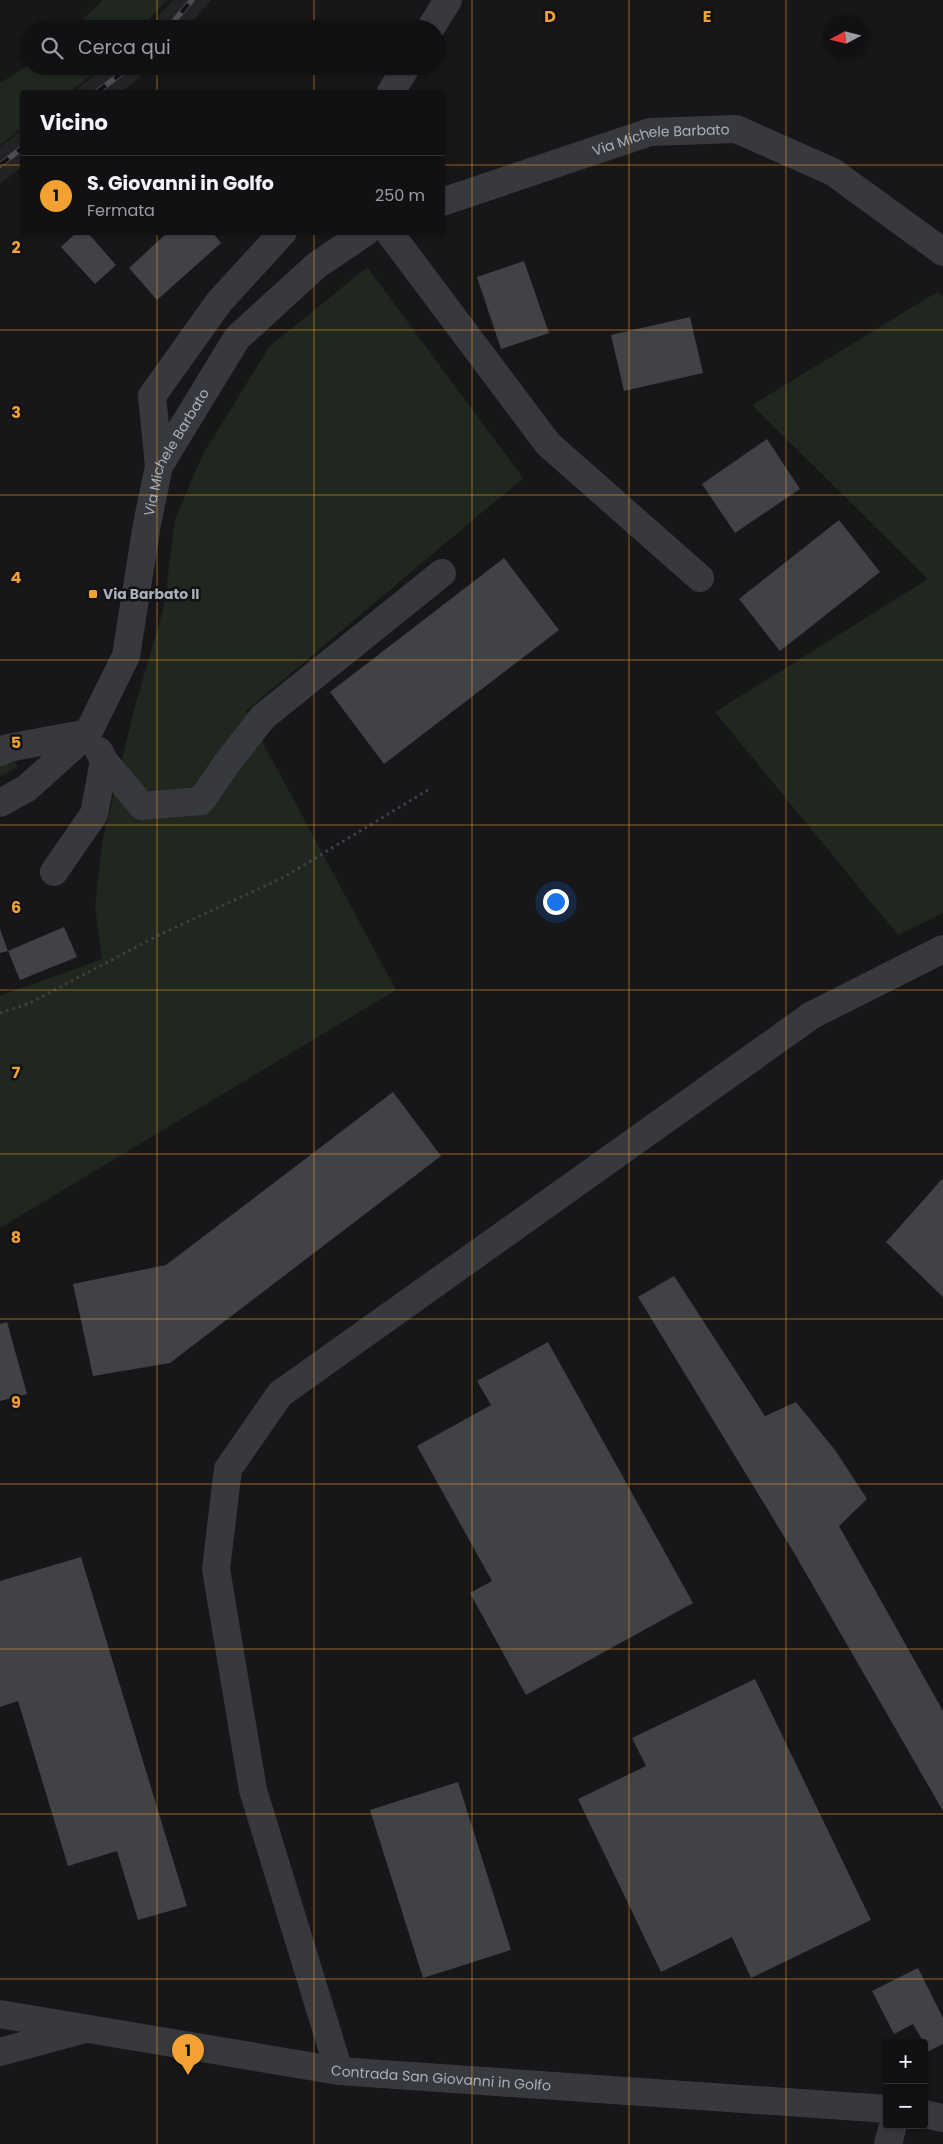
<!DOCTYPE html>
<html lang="it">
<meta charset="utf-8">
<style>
:root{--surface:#111113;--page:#1a1a1c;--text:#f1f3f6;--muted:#9c9da0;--line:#303133;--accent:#f4a133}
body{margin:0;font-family:Poppins,sans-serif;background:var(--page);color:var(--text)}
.controls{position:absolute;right:15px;bottom:15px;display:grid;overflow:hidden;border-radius:5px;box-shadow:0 1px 4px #0004}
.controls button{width:45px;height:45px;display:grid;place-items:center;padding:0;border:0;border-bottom:1px solid var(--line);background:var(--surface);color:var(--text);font:25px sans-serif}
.compass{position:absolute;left:823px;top:15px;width:45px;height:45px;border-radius:50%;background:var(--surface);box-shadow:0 1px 4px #0004;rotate:263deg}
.you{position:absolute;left:555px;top:901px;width:18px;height:18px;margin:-12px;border:4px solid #fff;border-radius:50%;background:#1a73e8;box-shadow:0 0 0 8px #1a73e833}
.badge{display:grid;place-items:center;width:32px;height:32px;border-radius:50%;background:var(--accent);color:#111;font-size:16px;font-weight:700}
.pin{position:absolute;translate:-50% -41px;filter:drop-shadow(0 1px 2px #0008)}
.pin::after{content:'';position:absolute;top:26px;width:18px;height:15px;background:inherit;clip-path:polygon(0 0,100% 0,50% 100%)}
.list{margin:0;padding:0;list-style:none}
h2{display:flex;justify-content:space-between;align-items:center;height:65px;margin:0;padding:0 20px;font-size:21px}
h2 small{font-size:16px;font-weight:400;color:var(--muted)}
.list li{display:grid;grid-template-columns:32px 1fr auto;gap:15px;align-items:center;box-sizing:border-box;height:80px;padding:0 20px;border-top:1px solid var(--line)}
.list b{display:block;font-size:19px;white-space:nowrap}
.list p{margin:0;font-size:16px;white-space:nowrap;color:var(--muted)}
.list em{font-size:16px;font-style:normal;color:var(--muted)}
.icon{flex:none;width:28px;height:28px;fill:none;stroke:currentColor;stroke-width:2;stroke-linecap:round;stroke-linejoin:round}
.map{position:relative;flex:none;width:943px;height:2144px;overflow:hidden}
.search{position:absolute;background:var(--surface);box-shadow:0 1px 4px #0004;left:20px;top:20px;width:425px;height:55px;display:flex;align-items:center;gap:12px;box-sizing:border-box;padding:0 18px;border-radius:28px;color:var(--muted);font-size:19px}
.panel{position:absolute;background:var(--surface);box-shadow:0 1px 4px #0004;left:20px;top:90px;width:425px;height:145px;border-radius:5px}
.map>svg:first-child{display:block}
.built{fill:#232326}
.green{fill:#1f271f}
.building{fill:#414246}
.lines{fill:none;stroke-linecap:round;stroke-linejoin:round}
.path{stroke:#3e4045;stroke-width:3;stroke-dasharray:2.5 4;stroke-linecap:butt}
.minor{stroke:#38393e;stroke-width:28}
.rail-casing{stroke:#4b4d53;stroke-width:5.5}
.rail{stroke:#121214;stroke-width:4;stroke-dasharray:11;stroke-linecap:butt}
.grid{fill:none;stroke:#f4a133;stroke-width:1;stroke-opacity:0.55}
.poi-dot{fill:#f4a133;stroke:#121214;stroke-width:2}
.labels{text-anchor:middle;stroke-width:5;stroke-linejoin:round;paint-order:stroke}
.street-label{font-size:14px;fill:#a9afb9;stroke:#121214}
.poi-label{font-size:14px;font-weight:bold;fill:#a9afb9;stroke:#121214;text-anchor:start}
.grid-label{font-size:16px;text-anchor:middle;font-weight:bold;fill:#f4a133;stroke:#121214;stroke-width:5;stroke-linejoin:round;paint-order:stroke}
</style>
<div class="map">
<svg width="943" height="2144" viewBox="0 0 943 2144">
<rect width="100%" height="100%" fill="#171719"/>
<!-- built -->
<g class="built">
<path d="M173,0h38l-25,29h-39z"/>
<path d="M107,66h47l-33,26h-48z"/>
<path d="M22,130v37l-22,17v-37z"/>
</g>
<!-- green -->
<g class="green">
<path d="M103,0h64l-27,29h-67z"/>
<path d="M29,65l75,1 -35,26h-47v36l-22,17v-62z"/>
<path d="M367,267l156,211 -277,233 150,279 -396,238v-232l102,-37 -7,-53 7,-63 33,-137 29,-99 11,-88 28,-65 66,-107z"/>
<path d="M937,292l6,4v617l-45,22 -183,-223 213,-133 -176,-174z"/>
<path d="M13,757l4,10 -17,10v-14z"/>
</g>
<!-- building -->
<g class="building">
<path d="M77,232h10l29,33 -21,19 -34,-37z"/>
<path d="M168,232h44l9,11 -64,57 -28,-32z"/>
<path d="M524,261l25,72 -48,16 -24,-72z"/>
<path d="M690,317l13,56 -79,18 -13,-56z"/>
<path d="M767,439l33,50 -65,44 -33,-49z"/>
<path d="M839,520l41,52 -100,79 -41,-52z"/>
<path d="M504,558l55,72 -175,134 -54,-72z"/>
<path d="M64,927l13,30 -57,23 -12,-29z"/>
<path d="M0,929l8,22 -8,2z"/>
<path d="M393,1092l48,64 -271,207 -77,13 -20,-92 93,-19z"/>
<path d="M943,1178v119l-57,-55z"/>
<path d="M674,1276l91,140 31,-14 39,48 32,49 -28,27 104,185v100l-150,-260 -155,-254z"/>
<path d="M7,1322l20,72 -27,7v-77z"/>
<path d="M548,1342l145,261 -167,92 -56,-102 22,-12 -75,-135 74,-41 -14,-24z"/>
<path d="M81,1557l106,349 -49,14 -21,-69 -49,15 -50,-165 -18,6v-126z"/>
<path d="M755,1679l116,241 -120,58 -19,-41 -71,35 -83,-173 68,-33 -14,-28z"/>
<path d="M458,1782l53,168 -88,28 -53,-168z"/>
<path d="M918,1968l25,50v26l-16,8 -3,-9 -11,-19 -19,10 -22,-43z"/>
</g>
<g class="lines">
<!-- path -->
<path class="path" d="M0,1013l30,-10 129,-68 125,-58 144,-87"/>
<!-- minor -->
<g class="minor">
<path d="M430,29l18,-29"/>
<path d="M391,92l16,-26"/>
<path id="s1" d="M442,202l208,-70 86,-3 97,43 110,80"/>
<path d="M389,232l159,212 152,134"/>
<path d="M159,466l-7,-70 67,-94 64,-70"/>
<path d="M0,752l8,-4 80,-15"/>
<path d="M104,761l38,45 59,-5 26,-38 36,-46 179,-144"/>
<path id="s2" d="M0,803l27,-15 61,-55 38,-77 21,-132 12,-58 78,-128 80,-73 49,-33"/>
<path d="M54,872l40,-58 10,-53 -5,-10"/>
<path id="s3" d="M0,2014l339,57 548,38"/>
<path d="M0,2052l78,-21"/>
<path d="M339,2071l-86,-281 -37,-221 12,-100 52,-75 532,-379 131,-66"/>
<path d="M924,2114l19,4"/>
<path d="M888,2144l5,-19"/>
</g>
<defs>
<g id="rail">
<path d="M167,29l25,-29"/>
<path d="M97,92l34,-26"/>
<path d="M0,165l22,-17"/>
</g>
</defs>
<!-- rail casing -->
<use href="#rail" class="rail-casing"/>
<!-- rail -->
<use href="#rail" class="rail"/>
</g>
<!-- grid -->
<path class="grid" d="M157,0v29M314,0v29M472,0v2144M629,0v2144M786,0v2144M157,66v26M314,66v26M0,165h22M442,165h501M157,232v1912M314,232v1912M0,330h943M0,495h943M0,660h943M0,825h943M0,990h943M0,1154h943M0,1319h943M0,1484h943M0,1649h943M0,1814h943M0,1979h943"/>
<!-- markers -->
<rect class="poi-dot" x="88" y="589" width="10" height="10" rx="2.5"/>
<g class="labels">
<!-- street labels -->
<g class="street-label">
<text dy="5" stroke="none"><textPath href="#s1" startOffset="229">Via Michele Barbato</textPath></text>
<text dy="5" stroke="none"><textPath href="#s2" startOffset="411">Via Michele Barbato</textPath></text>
<text dy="5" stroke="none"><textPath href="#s3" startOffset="446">Contrada San Giovanni in Golfo</textPath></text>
</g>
<!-- poi labels -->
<g class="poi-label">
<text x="103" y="599">Via Barbato II</text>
</g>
</g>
<g class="grid-label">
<text x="550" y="22">D</text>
<text x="707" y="22">E</text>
<text x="16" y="253">2</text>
<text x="16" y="418">3</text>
<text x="16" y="583">4</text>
<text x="16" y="748">5</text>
<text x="16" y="913">6</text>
<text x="16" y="1078">7</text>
<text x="16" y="1243">8</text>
<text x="16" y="1408">9</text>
</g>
</svg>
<div class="controls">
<button>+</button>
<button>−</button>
</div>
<svg class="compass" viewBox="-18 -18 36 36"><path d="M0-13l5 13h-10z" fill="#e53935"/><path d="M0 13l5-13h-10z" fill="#9c9da0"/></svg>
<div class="you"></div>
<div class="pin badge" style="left:188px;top:2075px">1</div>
<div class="search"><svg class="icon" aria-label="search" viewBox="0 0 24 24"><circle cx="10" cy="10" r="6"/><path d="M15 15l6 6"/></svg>Cerca qui</div>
<section class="panel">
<h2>Vicino<small></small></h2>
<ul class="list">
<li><span class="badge">1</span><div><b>S. Giovanni in Golfo</b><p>Fermata</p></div><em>250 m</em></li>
</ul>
</section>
</div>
